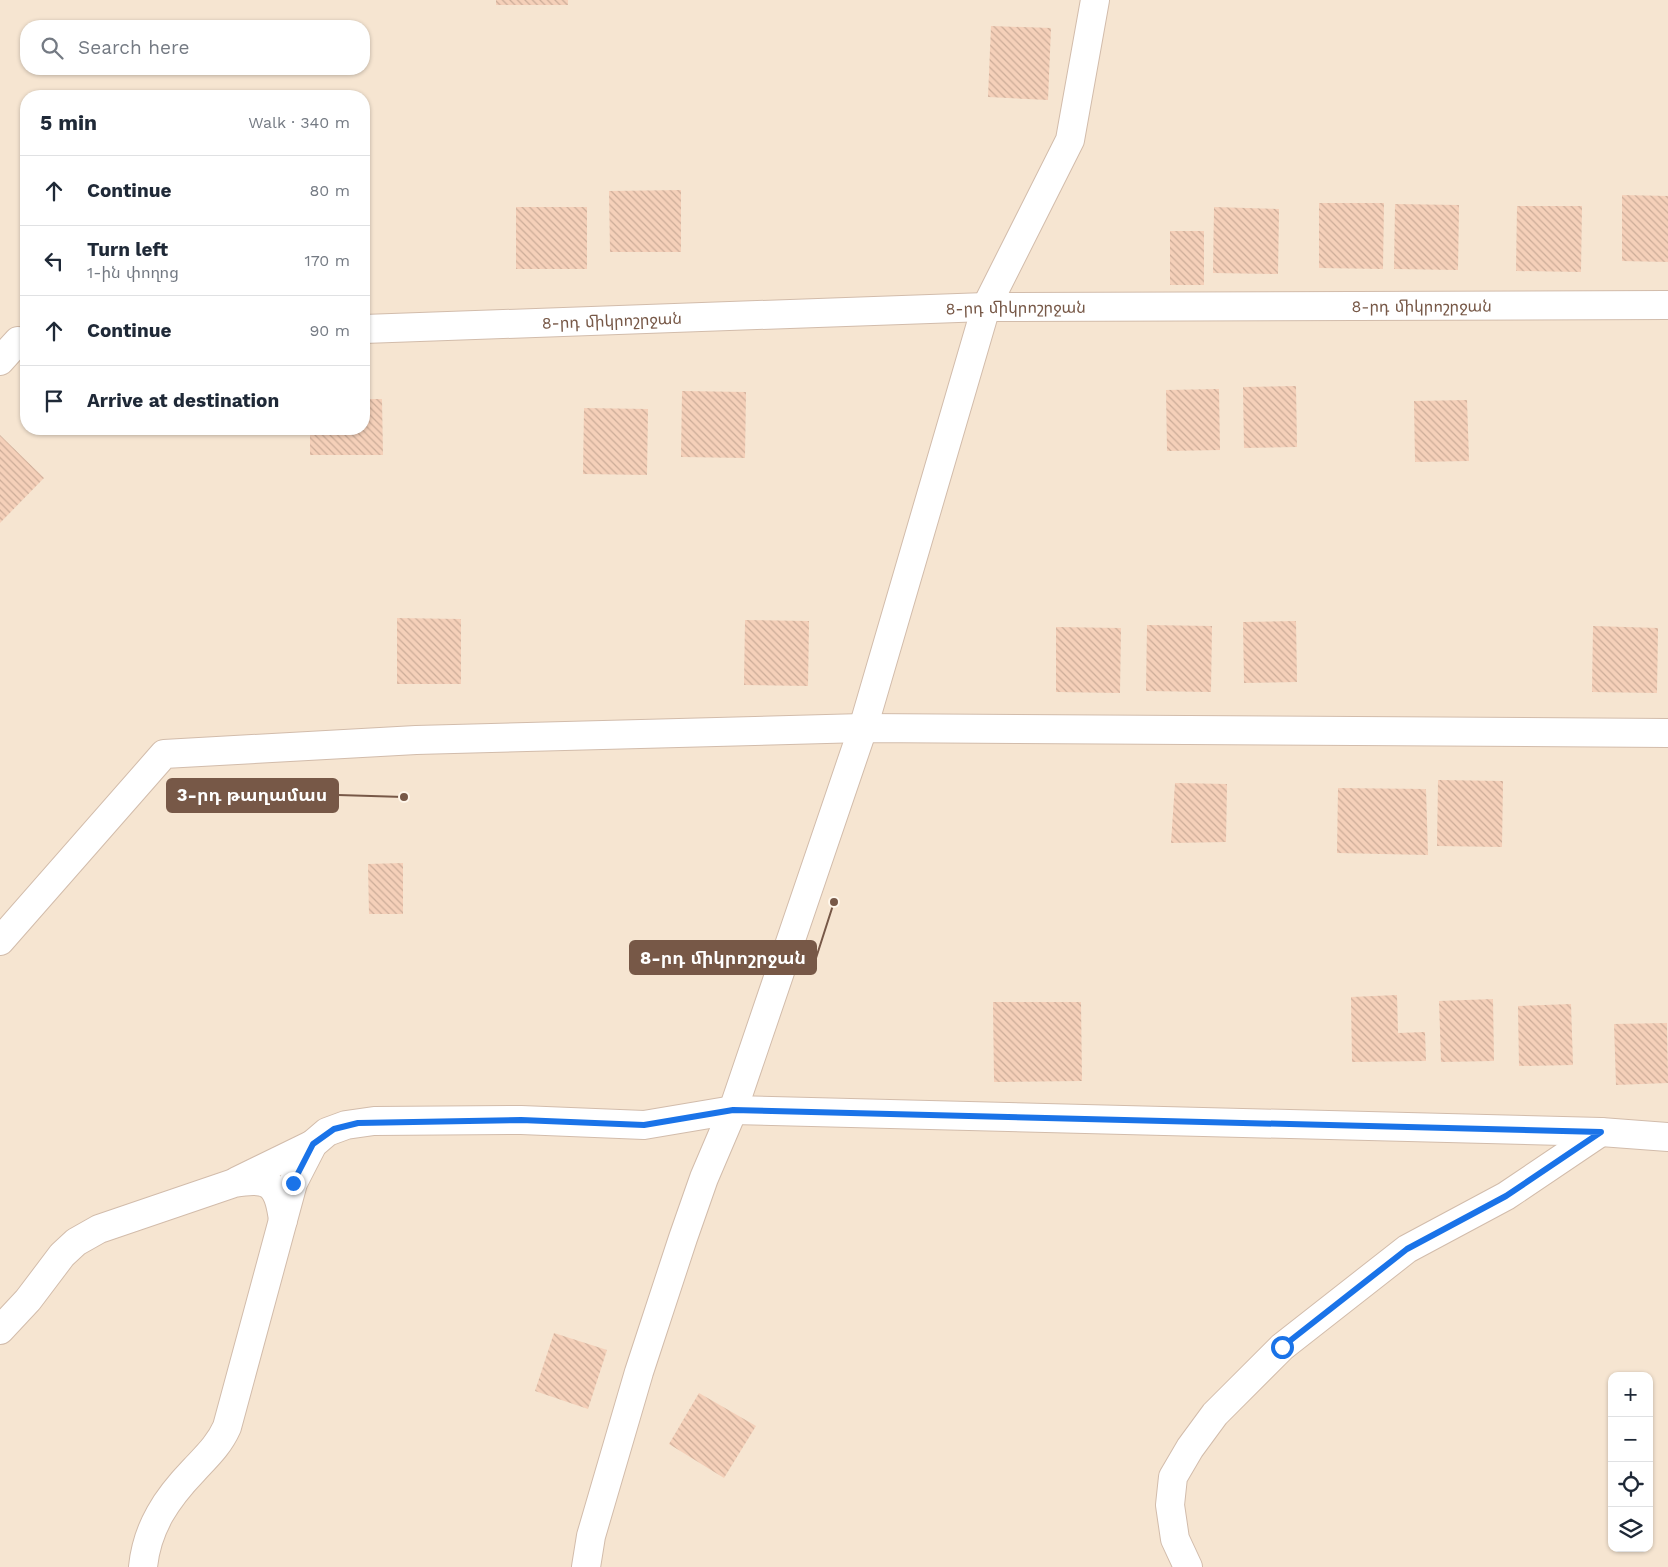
<!DOCTYPE html>
<meta charset="utf-8">
<style>
:root{--surface:#fff;--page:#f2f2f3;--text:#1f2937;--muted:#747a83;--line:#e0e1e3}
body{margin:0;font-family:"Work Sans","Noto Sans Armenian",sans-serif;background:var(--page);color:var(--text)}
.controls{position:absolute;right:15px;bottom:15px;display:grid;overflow:hidden;border-radius:10px;box-shadow:0 1px 4px #0004}
.controls button{width:45px;height:45px;display:grid;place-items:center;padding:0;border:0;border-bottom:1px solid var(--line);background:var(--surface);color:var(--text);font:25px sans-serif}
.stop{position:absolute;width:15px;height:15px;margin:-11px;border:4px solid #1a73e8;border-radius:50%;background:#fff}
.stop.end{background:#1a73e8;border-color:#fff;box-shadow:0 1px 5px #0008}
.list{margin:0;padding:0;list-style:none}
h2{display:flex;justify-content:space-between;align-items:center;height:65px;margin:0;padding:0 20px;font-size:21px}
h2 small{font-size:16px;font-weight:400;color:var(--muted)}
.list li{display:grid;grid-template-columns:32px 1fr auto;gap:15px;align-items:center;box-sizing:border-box;height:70px;padding:0 20px;border-top:1px solid var(--line)}
.list b{display:block;font-size:19px;white-space:nowrap}
.list p{margin:0;font-size:16px;white-space:nowrap;color:var(--muted)}
.list em{font-size:16px;font-style:normal;color:var(--muted)}
.icon{flex:none;width:28px;height:28px;fill:none;stroke:currentColor;stroke-width:2;stroke-linecap:round;stroke-linejoin:round}
.map{position:relative;flex:none;width:1668px;height:1567px;overflow:hidden}
.search{position:absolute;background:var(--surface);box-shadow:0 1px 4px #0004;left:20px;top:20px;width:350px;height:55px;display:flex;align-items:center;gap:12px;box-sizing:border-box;padding:0 18px;border-radius:20px;color:var(--muted);font-size:19px}
.panel{position:absolute;background:var(--surface);box-shadow:0 1px 4px #0004;left:20px;top:90px;width:350px;height:345px;border-radius:20px}
.map>svg:first-child{display:block}
.residential{fill:#f6e5d1;fill-rule:evenodd}
.building{fill:url(#building-back-hatch)}
.lines{fill:none;stroke-linecap:round;stroke-linejoin:round}
.minor-casing{stroke:#d2bcab;stroke-width:30}
.minor{stroke:#fff;stroke-width:28}
.route{stroke:#1a73e8;stroke-width:6}
.labels{text-anchor:middle;stroke-width:4.5;stroke-linejoin:round;paint-order:stroke}
.street-label{font-size:16px;fill:#775847;stroke:#fff7eb}
.leader{fill:none;stroke:#775847;stroke-width:2}
.callout-dot{fill:#775847;stroke:#fff7eb;stroke-width:2}
.callout{fill:#775847;stroke:#775847;stroke-width:2}
.callout-label{font-size:18px;text-anchor:middle;font-weight:bold;fill:#fff}
</style>
<div class="map">
<svg width="1668" height="1567" viewBox="0 0 1668 1567">
<defs>
<pattern id="building-back-hatch" width="6" height="6" patternUnits="userSpaceOnUse" patternTransform="scale(1.25)"><rect width="6" height="6" fill="#f5d0b9"/><path d="M-1 5l2 2M0 0l6 6M5-1l2 2" fill="none" stroke="#cbac98"/></pattern>
</defs>
<rect width="100%" height="100%" fill="#fef3e3"/>
<!-- residential -->
<path class="residential" d="M0,0h1668v1567h-1668zM26,26h338v43h-338zM26,96h338v333h-338zM1612,1376h37v172h-37z"/>
<!-- building -->
<g class="building">
<rect x="496" y="0" width="72" height="5"/>
<path d="M991,26l60,2 -3,72 -60,-3z"/>
<path d="M681,190v62h-71l-1,-61z"/>
<path d="M1622,195l46,1v66l-46,-1z"/>
<path d="M1319,203h65l-1,66 -64,-1z"/>
<path d="M1395,204l64,1 -1,65 -64,-1z"/>
<path d="M1517,206h65l-1,66 -65,-1z"/>
<rect x="516" y="207" width="71" height="62"/>
<path d="M1214,207l65,2 -1,65 -65,-1z"/>
<rect x="1170" y="231" width="34" height="54"/>
<path d="M1296,386l1,61 -53,1 -1,-61z"/>
<path d="M1219,389l1,61 -53,1 -1,-61z"/>
<path d="M682,391l64,1 -1,66 -64,-1z"/>
<path d="M364,399h18l1,56h-73v-26h54z"/>
<path d="M1467,400l2,61 -54,1 -1,-61z"/>
<path d="M584,408l64,1 -1,66 -64,-1z"/>
<path d="M0,435l44,43 -44,45z"/>
<path d="M397,618l64,1v65h-64z"/>
<path d="M745,620l64,1 -1,65 -64,-1z"/>
<path d="M1296,621l1,61 -53,1 -1,-61z"/>
<path d="M1147,625l65,1 -1,66 -65,-1z"/>
<path d="M1593,626l65,2 -1,65 -65,-1z"/>
<path d="M1056,627l65,1 -1,65 -64,-1z"/>
<path d="M1438,780l65,1 -1,66 -65,-1z"/>
<path d="M1175,783l52,1 -1,58 -55,1z"/>
<path d="M1338,788l88,1 2,66 -91,-2z"/>
<path d="M403,863v51h-34l-1,-50z"/>
<path d="M1397,995l1,38 27,-1 1,29 -74,1 -1,-65z"/>
<path d="M1493,999l1,62 -53,1 -2,-61z"/>
<path d="M993,1002h88l1,79 -88,1z"/>
<path d="M1571,1004l2,61 -54,1 -1,-60z"/>
<path d="M1667,1023l1,60 -52,2 -2,-61z"/>
<path d="M554,1333l53,17 -19,59 -53,-18z"/>
<path d="M699,1393l57,33 -32,52 -55,-34z"/>
</g>
<g class="lines">
<defs>
<g id="minor">
<path id="s1" d="M364,329l622,-22 682,-2"/>
<path d="M0,361l18,-20"/>
<path d="M0,941l164,-187 252,-14 447,-12 805,5"/>
<path d="M237,1181l76,-37"/>
<path d="M0,1330l28,-30 34,-45 14,-13 23,-13 135,-46c35,-6 44,0 49,37"/>
<path d="M143,1567c4,-40 24,-69 51,-97 13,-14 25,-25 33,-43l66,-244 20,-39 14,-12 19,-7 28,-4 147,-1 123,5 89,-15 868,22 67,5"/>
<path d="M586,1567l5,-31 48,-164 44,-134 21,-60 29,-68 130,-382 123,-421 84,-167 25,-140"/>
<path d="M1188,1567l-13,-28 -5,-34 3,-28 17,-29 25,-34 67,-67 125,-98 99,-53 95,-64"/>
</g>
</defs>
<!-- minor casing -->
<use href="#minor" class="minor-casing"/>
<!-- minor -->
<use href="#minor" class="minor"/>
</g>
<g class="lines">
<!-- route -->
<path class="route" d="M293,1183l20,-39 21,-15 24,-6 163,-3 123,5 89,-15 868,22 -95,64 -99,53 -125,98"/>
</g>
<g class="labels">
<!-- street labels -->
<g class="street-label">
<text dy="6" stroke="none"><textPath href="#s1" startOffset="1058">8-րդ միկրոշրջան</textPath></text>
<text dy="6" stroke="none"><textPath href="#s1" startOffset="652">8-րդ միկրոշրջան</textPath></text>
<text dy="6" stroke="none"><textPath href="#s1" startOffset="248">8-րդ միկրոշրջան</textPath></text>
</g>
</g>
<!-- callouts -->
<path class="leader" d="M404 797L338 795M834 902L816 958"/>
<g class="callout-dot">
<circle cx="404" cy="797" r="5"/>
<circle cx="834" cy="902" r="5"/>
</g>
<g class="callout">
<rect x="167" y="779" width="171" height="33" rx="5"/>
<rect x="630" y="941" width="186" height="33" rx="5"/>
</g>
<g class="callout-label">
<text x="252" y="801">3-րդ թաղամաս</text>
<text x="723" y="964">8-րդ միկրոշրջան</text>
</g>
</svg>
<div class="controls">
<button>+</button>
<button>−</button>
<button><svg class="icon" aria-label="locate" viewBox="0 0 24 24"><circle cx="12" cy="12" r="6"/><path d="M12 2v4M12 18v4M2 12h4M18 12h4"/></svg></button>
<button><svg class="icon" aria-label="layers" viewBox="0 0 24 24"><path d="M12 4l9 5-9 5-9-5zM3 14l9 5 9-5"/></svg></button>
</div>
<div class="stop" style="left:1282px;top:1347px"></div>
<div class="stop end" style="left:293px;top:1183px"></div>
<div class="search"><svg class="icon" aria-label="search" viewBox="0 0 24 24"><circle cx="10" cy="10" r="6"/><path d="M15 15l6 6"/></svg>Search here</div>
<section class="panel">
<h2>5 min<small>Walk · 340 m</small></h2>
<ul class="list">
<li><svg class="icon" aria-label="ahead" viewBox="0 0 24 24"><path d="M12 20V5M6 11l6-6 6 6"/></svg><div><b>Continue</b></div><em>80 m</em></li>
<li><svg class="icon" aria-label="left" viewBox="0 0 24 24"><path d="M17 20v-9H6M10 6l-5 5 5 5"/></svg><div><b>Turn left</b><p>1-ին փողոց</p></div><em>170 m</em></li>
<li><svg class="icon" aria-label="ahead" viewBox="0 0 24 24"><path d="M12 20V5M6 11l6-6 6 6"/></svg><div><b>Continue</b></div><em>90 m</em></li>
<li><svg class="icon" aria-label="arrive" viewBox="0 0 24 24"><path d="M6 21V4h12l-3 4 3 4H6"/></svg><div><b>Arrive at destination</b></div></li>
</ul>
</section>
</div>
